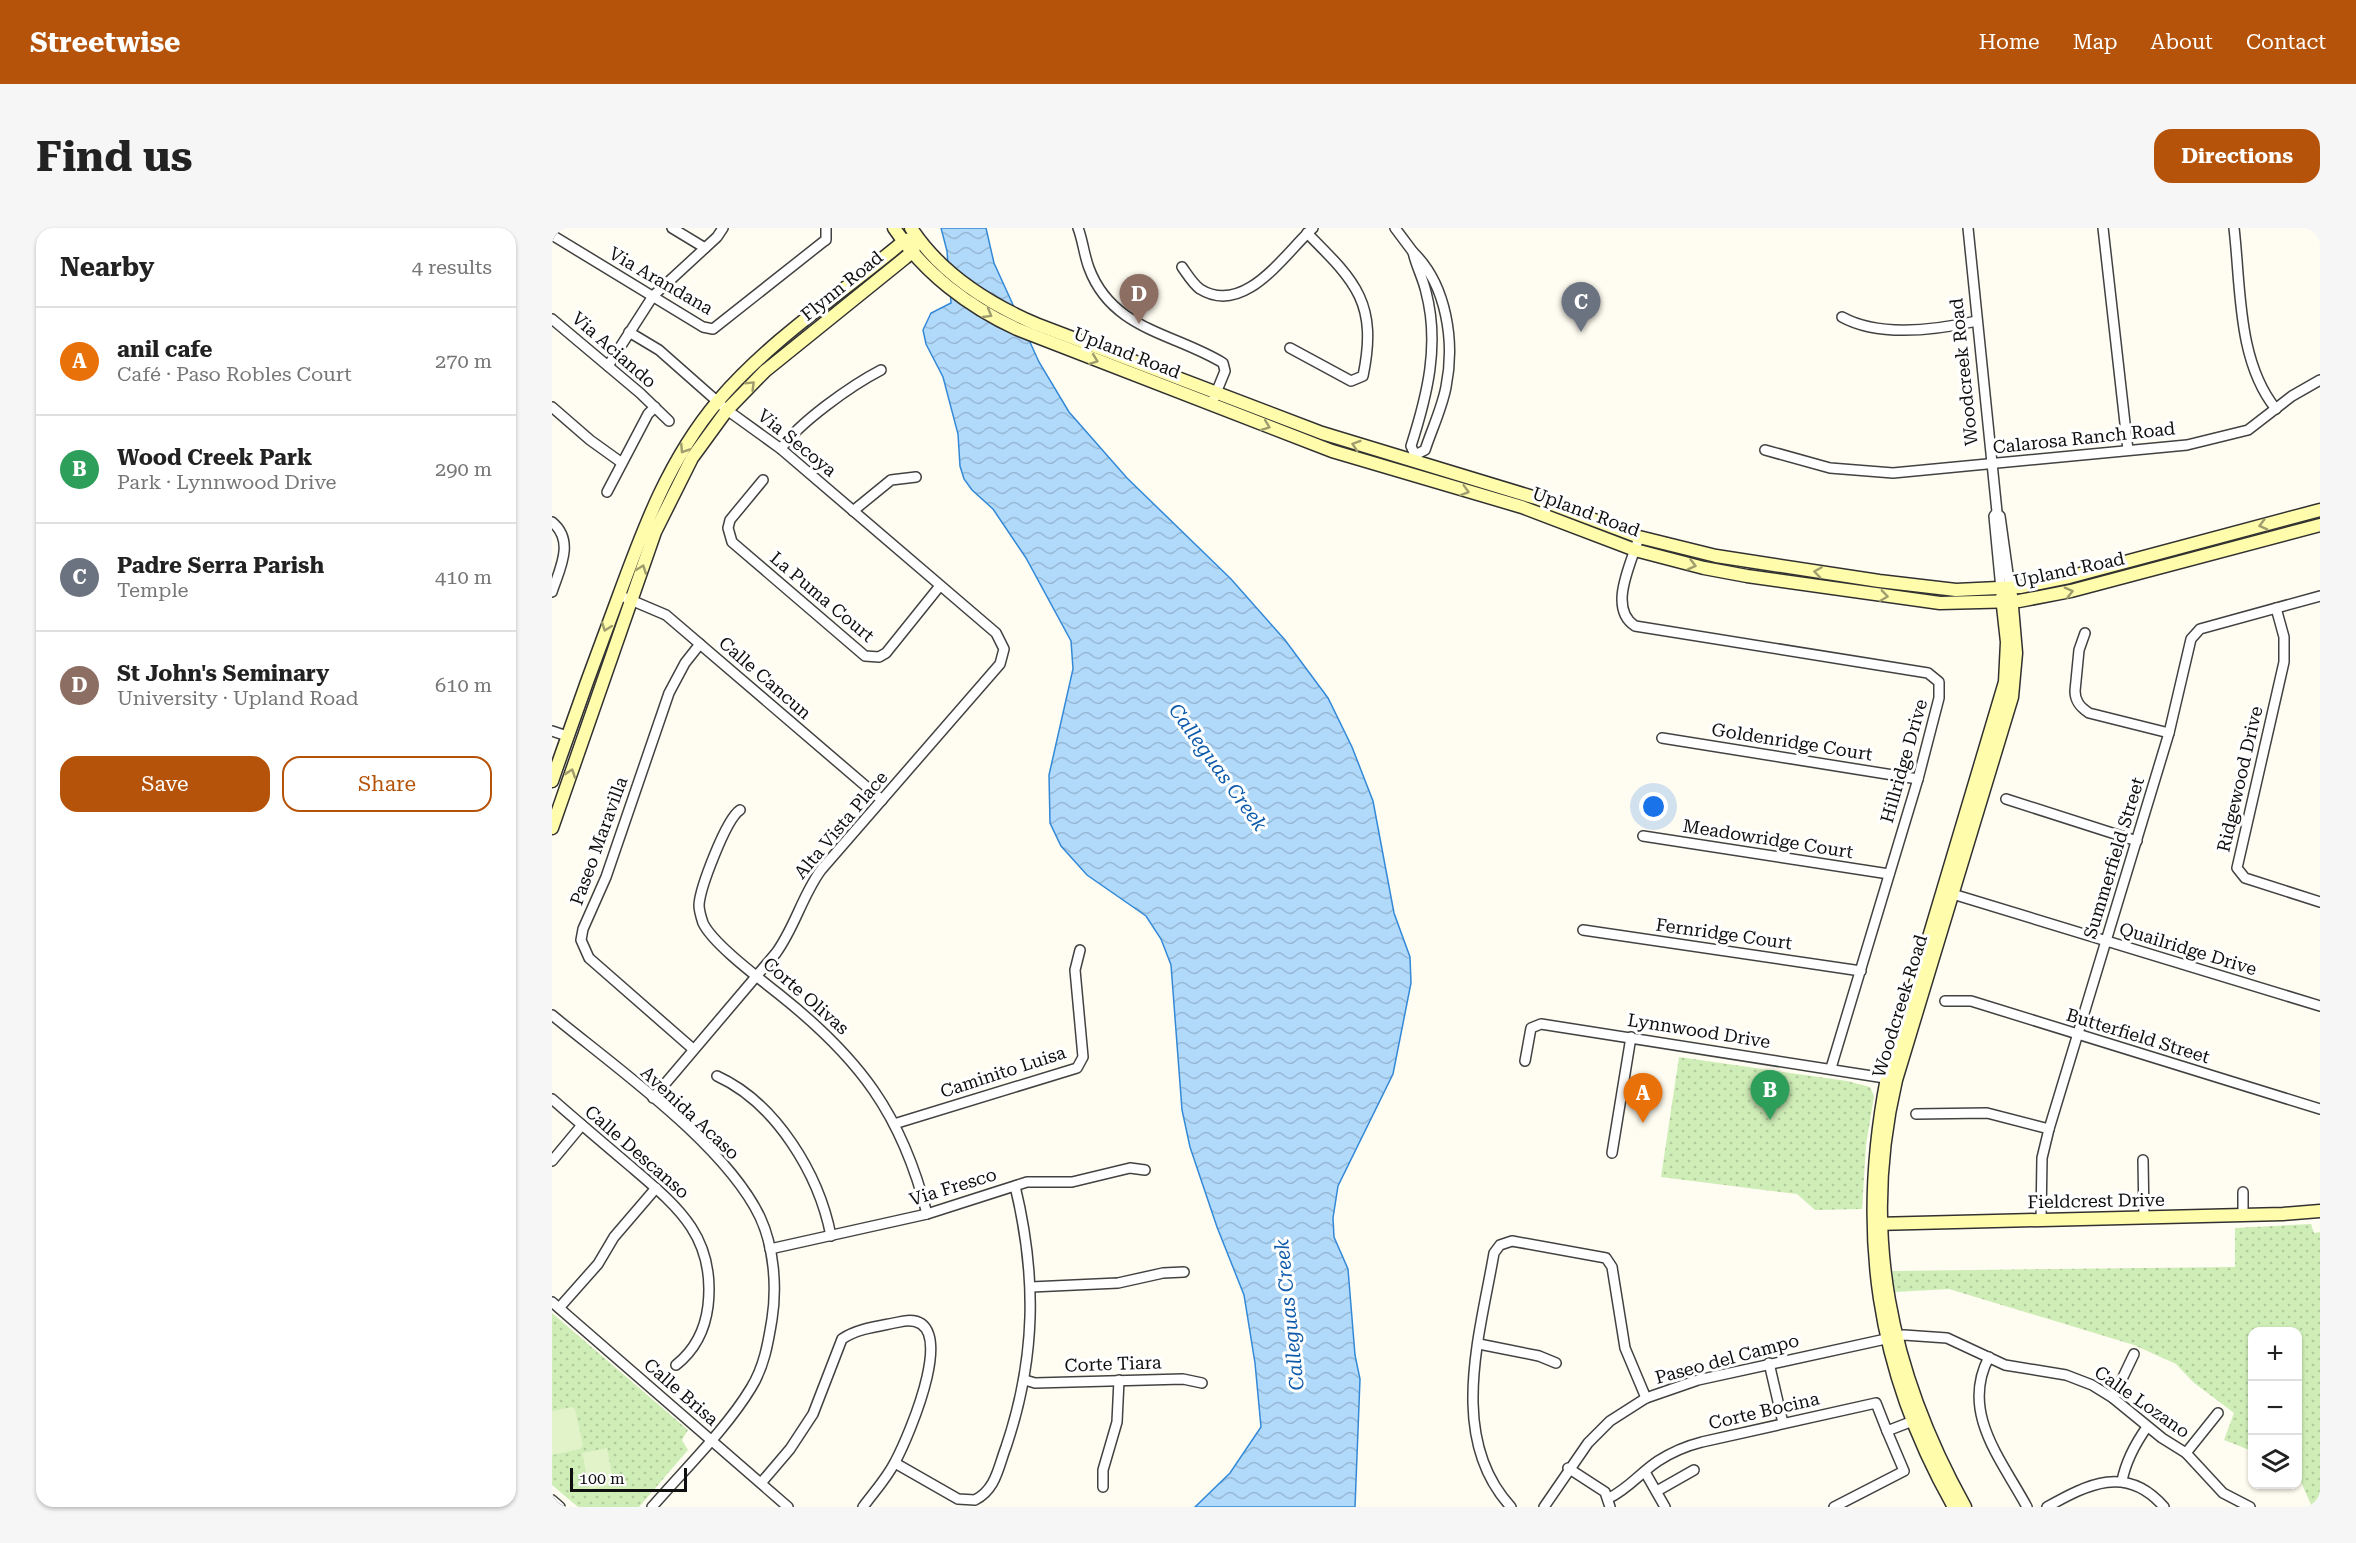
<!DOCTYPE html>
<meta charset="utf-8">
<style>
:root{--surface:#fff;--page:#f6f6f6;--text:#222;--muted:#767676;--line:#e0e0e0;--accent:#b45309}
body{margin:0;font-family:"Roboto Serif",serif;background:var(--page);color:var(--text)}
.controls{position:absolute;right:18px;bottom:18px;display:grid;overflow:hidden;border-radius:12px;box-shadow:0 2px 4px #0004}
.controls button{width:54px;height:54px;display:grid;place-items:center;padding:0;border:0;border-bottom:2px solid var(--line);background:var(--surface);color:var(--text);font:30px sans-serif}
.scale{position:absolute;left:18px;bottom:15px;width:117px;box-sizing:border-box;padding-left:6px;border:3px solid #0f0f0f;border-top:0;font-size:16px;line-height:21px;white-space:nowrap;color:#0f0f0f;-webkit-text-stroke:4px #fff;paint-order:stroke}
.you{position:absolute;left:1102px;top:579px;width:21px;height:21px;margin:-15px;border:4px solid #fff;border-radius:50%;background:#1a73e8;box-shadow:0 0 0 9px #1a73e833}
.badge{display:grid;place-items:center;width:39px;height:39px;border-radius:50%;background:var(--accent);color:#fff;font-size:20px;font-weight:700}
.pin{position:absolute;translate:-50% -50px;filter:drop-shadow(0 2px 3px #0008)}
.pin::after{content:'';position:absolute;top:32px;width:21px;height:18px;background:inherit;clip-path:polygon(0 0,100% 0,50% 100%)}
.list{margin:0;padding:0;list-style:none}
h2{display:flex;justify-content:space-between;align-items:center;height:78px;margin:0;padding:0 24px;font-size:26px}
h2 small{font-size:20px;font-weight:400;color:var(--muted)}
.list li{display:grid;grid-template-columns:39px 1fr auto;gap:18px;align-items:center;box-sizing:border-box;height:108px;padding:0 24px;border-top:2px solid var(--line)}
.list b{display:block;font-size:22px;white-space:nowrap}
.list p{margin:0;font-size:20px;white-space:nowrap;color:var(--muted)}
.list em{font-size:20px;font-style:normal;color:var(--muted)}
.actions{display:flex;gap:12px;padding:18px 24px}
.actions a{flex:1;padding:14px 0;border:2px solid var(--accent);border-radius:18px;text-align:center;font-size:21px;color:var(--accent)}
.actions .main{background:var(--accent);color:#fff}
.icon{flex:none;width:33px;height:33px;fill:none;stroke:currentColor;stroke-width:2;stroke-linecap:round;stroke-linejoin:round}
.map{position:relative;flex:none;width:1768px;height:1279px;overflow:hidden;border-radius:18px}
header{display:flex;align-items:center;gap:36px;box-sizing:border-box;height:84px;padding:0 30px;background:var(--accent);color:#fff}
header strong{font-size:28px}
nav{display:flex;gap:33px;margin-inline-start:auto;font-size:21px}
.intro{display:flex;align-items:center;justify-content:space-between;box-sizing:border-box;height:144px;padding:0 36px}
h1{margin:0;font-size:42px}
.button{padding:15px 27px;border-radius:18px;background:var(--accent);color:#fff;font-size:21px;font-weight:700}
main{display:flex;gap:36px;padding:0 36px}
aside{flex:1;background:var(--surface);border-radius:18px;box-shadow:0 2px 4px #0004}
.map>svg:first-child{display:block}
.green{fill:url(#green-dots)}
.pitch{fill:#e2f3c9}
.water{fill:url(#water-waves);stroke:#3389d7;stroke-width:1.5}
.lines{fill:none;stroke-linecap:round;stroke-linejoin:round}
.street-casing{stroke:#424242;stroke-width:12}
.secondary-casing{stroke:#313131;stroke-width:15}
.street{stroke:#fff;stroke-width:9}
.secondary{stroke:#fffcac;stroke-width:12}
.oneway{stroke:#9f9d6d}
.labels{text-anchor:middle;stroke-width:6;stroke-linejoin:round;paint-order:stroke}
.street-label{font-size:18px;fill:#0f0f0f;stroke:#fff}
.water-label{font-size:20px;font-style:italic;fill:#0e5aab;stroke:#fff}
</style>
<header>
<strong>Streetwise</strong>
<nav><a>Home</a><a>Map</a><a>About</a><a>Contact</a></nav>
</header>
<div class="intro"><h1>Find us</h1><a class="button">Directions</a></div>
<main>
<aside>
<h2>Nearby<small>4 results</small></h2>
<ul class="list">
<li><span class="badge" style="background:#e8710a">A</span><div><b>anil cafe</b><p>Café · Paso Robles Court</p></div><em>270 m</em></li>
<li><span class="badge" style="background:#2e9e5b">B</span><div><b>Wood Creek Park</b><p>Park · Lynnwood Drive</p></div><em>290 m</em></li>
<li><span class="badge" style="background:#6b7280">C</span><div><b>Padre Serra Parish</b><p>Temple</p></div><em>410 m</em></li>
<li><span class="badge" style="background:#8d6e63">D</span><div><b>St John's Seminary</b><p>University · Upland Road</p></div><em>610 m</em></li>
</ul>
<div class="actions"><a class="main">Save</a><a>Share</a></div>
</aside>
<div class="map">
<svg width="1768" height="1279" viewBox="0 0 1768 1279">
<defs>
<pattern id="green-dots" width="8" height="8" patternUnits="userSpaceOnUse" patternTransform="scale(1.5)"><rect width="8" height="8" fill="#cfedb7"/><path d="M2 2h.1M6 6h.1" fill="none" stroke="#b1ca9c" stroke-width="1.8" stroke-linecap="round"/></pattern>
<pattern id="water-waves" width="16" height="10" patternUnits="userSpaceOnUse" patternTransform="scale(1.5)"><rect width="16" height="10" fill="#b1d9fa"/><path d="M0 5q4-4 8 0t8 0" fill="none" stroke="#97b9d5"/></pattern>
</defs>
<rect width="100%" height="100%" fill="#fffdf1"/>
<!-- green -->
<g class="green">
<path d="M1127,829l168,24 23,6 4,9 -8,49 -4,64 -47,1 -18,-16 -136,-17z"/>
<path d="M1759,996l3,9 6,-1v275h-8l-14,-32v-143h-46v119l-28,-11 10,-27 -41,-31 -17,-18 -42,-19 -185,-56 -54,3 -3,-21 343,-4v-39z"/>
<path d="M0,1085l136,117 -6,10 6,10 -49,57h-61l-26,-22z"/>
</g>
<!-- pitch -->
<g class="pitch">
<path d="M19,1179l4,2 8,36 -3,4 -28,6v-44z"/>
<path d="M55,1220l7,36 -24,5 -8,-36z"/>
</g>
<!-- water -->
<path class="water" d="M389,0h45l8,35 45,99 30,50 58,66 104,101 54,61 43,58 24,49 21,54 21,112 16,44 1,26 -18,91 -55,112 -5,32 1,19 14,32 7,86 5,24 -5,128h-160l35,-34 31,-46 -6,-64 -11,-68 -27,-68 -27,-80 -8,-37 -11,-145 -10,-26 -15,-23 -59,-41 -26,-29 -11,-23 -1,-48 24,-106 -2,-28 -45,-83 -33,-49 -21,-19 -8,-11 -4,-13 -2,-32 -15,-57 -17,-33 -3,-14 8,-17 20,-10 -4,-52z"/>
<g class="lines">
<defs>
<g id="street">
<path d="M120,0l33,20"/>
<path d="M526,0c5,13 6,27 11,40 23,62 85,65 134,95l2,8 -11,27"/>
<path d="M843,0l18,24"/>
<path d="M1416,0l29,284 -3,4 7,73"/>
<path d="M1551,0l25,222"/>
<path d="M1682,0c7,59 3,133 42,181"/>
<path d="M0,7l151,92 10,2 110,-87 3,-2v-12"/>
<path d="M861,24c34,33 42,90 33,135 -4,21 -14,42 -21,63l-10,5 -4,-9c16,-50 29,-101 15,-154 -3,-14 -10,-26 -13,-40z"/>
<path d="M630,39c5,7 11,17 18,22 45,28 85,-36 113,-61"/>
<path d="M1290,89c38,21 94,13 135,4"/>
<path d="M0,91l88,74 29,28"/>
<path d="M77,104l30,18 68,60 54,39 215,184 8,16 -4,15 -179,206c-19,26 -26,57 -45,83l-123,145"/>
<path d="M738,120l61,33 12,-5c15,-73 -7,-94 -56,-143"/>
<path d="M56,138l45,-70 64,-59 6,-9"/>
<path d="M0,179l38,33 32,23"/>
<path d="M229,221c17,-26 71,-64 100,-79"/>
<path d="M1213,222l65,18 63,5 294,-28 61,-15 44,-34 28,-16"/>
<path d="M211,252l-33,40 -2,8 4,14 133,114 14,1 7,-4 53,-66"/>
<path d="M55,264l41,-78 7,-7"/>
<path d="M301,283l38,-31 25,-3"/>
<path d="M1448,288l10,72"/>
<path d="M0,294c23,19 8,46 0,70"/>
<path d="M1087,309c-7,25 -32,71 -4,89l293,47 11,9v16l-21,81 -87,289"/>
<path d="M74,370l40,17 216,185"/>
<path d="M1724,380l8,29v25l-47,206 8,10 75,24"/>
<path d="M1533,405l-6,17 -4,41c0,10 5,16 14,22l80,20"/>
<path d="M0,503l15,5"/>
<path d="M1110,510l256,41"/>
<path d="M1454,571l131,42"/>
<path d="M188,582c-14,9 -40,78 -41,95 0,6 2,12 4,18 10,21 57,56 77,72 79,63 122,119 147,219"/>
<path d="M1091,608l246,38"/>
<path d="M1394,664l374,114"/>
<path d="M1031,702l278,41"/>
<path d="M1393,773h26l349,108"/>
<path d="M0,787c63,52 173,129 208,202 14,30 17,70 12,102 -4,25 -8,48 -21,69 -24,40 -68,83 -99,119"/>
<path d="M141,821l-104,-91 -8,-18 2,-11 23,-52 63,-184 16,-30 15,-19"/>
<path d="M973,833l6,-33 10,-4 350,55"/>
<path d="M165,848c59,27 102,98 114,160"/>
<path d="M0,871c25,22 51,44 77,66 48,41 87,71 79,141 -3,24 -13,44 -32,59"/>
<path d="M1364,886l71,-1 62,16"/>
<path d="M342,896l183,-56 6,-11 -8,-87 5,-20"/>
<path d="M1060,925l19,-116"/>
<path d="M1591,932l1,58"/>
<path d="M0,933l30,-36"/>
<path d="M1691,964v24"/>
<path d="M1489,992l1,-62 7,-29 120,-396 22,-94 9,-10 120,-33"/>
<path d="M218,1021l157,-35 100,-32h45l58,-14 15,2"/>
<path d="M479,1059l87,-4 45,-10 21,-1"/>
<path d="M0,1074l236,205"/>
<path d="M7,1080l39,-44 16,-27 42,-49"/>
<path d="M927,1116l60,12 17,7"/>
<path d="M1437,1129c-29,55 12,102 38,150"/>
<path d="M1217,1135l14,60"/>
<path d="M473,1152l10,3 148,-4 19,4"/>
<path d="M1561,1170l21,-44"/>
<path d="M1634,1225l32,-40"/>
<path d="M343,1235l63,36 17,1c21,-11 23,-32 31,-53 30,-89 31,-170 9,-261"/>
<path d="M1016,1240l37,24 5,15"/>
<path d="M1093,1244l20,35"/>
<path d="M1570,1253c4,-21 13,-37 25,-54"/>
<path d="M209,1255l29,-34 23,-35 29,-75c16,-11 39,-13 57,-17 67,-16 9,116 -4,140 -8,16 -21,30 -32,45"/>
<path d="M551,1259v-17l14,-48 2,-42"/>
<path d="M1105,1263l37,-21"/>
<path d="M1057,1270c19,-9 31,-25 49,-37 14,-9 28,-15 44,-19l174,-39 11,28 31,-12"/>
<path d="M0,1272l8,7"/>
<path d="M959,1279c-64,-69 -31,-172 -17,-254l6,-8 12,-4 94,17 6,9 13,81 21,50"/>
<path d="M992,1279l44,-64 22,-22 36,-23 52,-18 206,-45 43,3 58,27 61,10 26,10 21,13 49,40 24,15 37,40 27,14"/>
<path d="M1282,1279l70,-36 -17,-40"/>
<path d="M1495,1279c41,-23 80,-43 117,0"/>
</g>
<g id="secondary">
<path d="M342,0c30,45 75,79 123,101l315,122 190,56 113,43 69,18 43,8 193,27 79,-2 52,-10 249,-66"/>
<path d="M359,0c30,46 76,75 125,96l286,109 214,65 103,39 77,19 163,25 77,9 64,-3 49,-10 251,-67"/>
<path d="M0,553c21,-61 43,-122 66,-183 26,-71 51,-139 100,-197 53,-62 124,-108 186,-160l6,-2"/>
<path d="M0,600l103,-296 37,-74 35,-48 38,-39 140,-113 8,-7 2,-7"/>
<path d="M1323,996l408,-10 37,-3"/>
<path d="M1402,1279c-78,-137 -97,-275 -67,-429l118,-396 2,-40 -5,-45"/>
<path d="M1413,1279c-75,-135 -105,-275 -69,-427l116,-383 4,-44 -5,-58"/>
</g>
</defs>
<!-- street casing -->
<use href="#street" class="street-casing"/>
<!-- secondary casing -->
<use href="#secondary" class="secondary-casing"/>
<!-- street -->
<use href="#street" class="street"/>
<!-- secondary -->
<use href="#secondary" class="secondary"/>
</g>
<!-- one-way arrows -->
<defs><path id="oneway-chevron" d="M-2-3.5L2.5 0L-2 3.5" fill="none" stroke-width="1.6" stroke-linecap="round" stroke-linejoin="round" transform="scale(1.5)"/></defs>
<g class="oneway">
<use href="#oneway-chevron" transform="translate(436 86) rotate(30)"/>
<use href="#oneway-chevron" transform="translate(542 132) rotate(21)"/>
<use href="#oneway-chevron" transform="translate(199 157) rotate(-45)"/>
<use href="#oneway-chevron" transform="translate(714 198) rotate(21)"/>
<use href="#oneway-chevron" transform="translate(804 217) rotate(-162)"/>
<use href="#oneway-chevron" transform="translate(132 221) rotate(123)"/>
<use href="#oneway-chevron" transform="translate(913 263) rotate(16)"/>
<use href="#oneway-chevron" transform="translate(1711 297) rotate(165)"/>
<use href="#oneway-chevron" transform="translate(1140 337) rotate(14)"/>
<use href="#oneway-chevron" transform="translate(90 341) rotate(-70)"/>
<use href="#oneway-chevron" transform="translate(1266 344) rotate(-172)"/>
<use href="#oneway-chevron" transform="translate(1517 364) rotate(-14)"/>
<use href="#oneway-chevron" transform="translate(1332 368) rotate(8)"/>
<use href="#oneway-chevron" transform="translate(54 399) rotate(110)"/>
<use href="#oneway-chevron" transform="translate(19 545) rotate(-71)"/>
</g>
<g class="labels">
<!-- street labels -->
<g class="street-label">
<text transform="translate(109 53) rotate(30)" y="6">Via Arandana</text>
<text transform="translate(290 58) rotate(-39)" y="6">Flynn Road</text>
<text transform="translate(62 122) rotate(41)" y="6">Via Aciando</text>
<text transform="translate(575 125) rotate(21)" y="6">Upland Road</text>
<text transform="translate(1412 144) rotate(-96)" y="6">Woodcreek Road</text>
<text transform="translate(1532 210) rotate(-6)" y="6">Calarosa Ranch Road</text>
<text transform="translate(245 215) rotate(39)" y="6">Via Secoya</text>
<text transform="translate(1034 284) rotate(20)" y="6">Upland Road</text>
<text transform="translate(1517 342) rotate(-12)" y="6">Upland Road</text>
<text transform="translate(270 369) rotate(40)" y="6">La Puma Court</text>
<text transform="translate(213 450) rotate(41)" y="6">Calle Cancun</text>
<text transform="translate(1240 514) rotate(9)" y="6">Goldenridge Court</text>
<text transform="translate(1352 533) rotate(-74)" y="6">Hillridge Drive</text>
<text transform="translate(1688 551) rotate(-77)" y="6">Ridgewood Drive</text>
<text transform="translate(289 597) rotate(-50)" y="6">Alta Vista Place</text>
<text transform="translate(1216 611) rotate(9)" y="6">Meadowridge Court</text>
<text transform="translate(47 613) rotate(-70)" y="6">Paseo Maravilla</text>
<text transform="translate(1562 630) rotate(-73)" y="6">Summerfield Street</text>
<text transform="translate(1172 706) rotate(8)" y="6">Fernridge Court</text>
<text transform="translate(1636 721) rotate(17)" y="6">Quailridge Drive</text>
<text transform="translate(254 768) rotate(41)" y="6">Corte Olivas</text>
<text transform="translate(1348 778) rotate(-73)" y="6">Woodcreek Road</text>
<text transform="translate(1147 803) rotate(9)" y="6">Lynnwood Drive</text>
<text transform="translate(1586 808) rotate(17)" y="6">Butterfield Street</text>
<text transform="translate(451 844) rotate(-18)" y="6">Caminito Luisa</text>
<text transform="translate(138 885) rotate(43)" y="6">Avenida Acaso</text>
<text transform="translate(85 924) rotate(41)" y="6">Calle Descanso</text>
<text transform="translate(401 959) rotate(-17)" y="6">Via Fresco</text>
<text transform="translate(1544 973) rotate(-1)" y="6">Fieldcrest Drive</text>
<text transform="translate(1175 1131) rotate(-15)" y="6">Paseo del Campo</text>
<text transform="translate(561 1136) rotate(-2)" y="6">Corte Tiara</text>
<text transform="translate(129 1164) rotate(41)" y="6">Calle Brisa</text>
<text transform="translate(1590 1174) rotate(35)" y="6">Calle Lozano</text>
<text transform="translate(1212 1183) rotate(-13)" y="6">Corte Bocina</text>
</g>
<!-- water labels -->
<g class="water-label">
<text transform="translate(666 539) rotate(54)" y="7">Calleguas Creek</text>
<text transform="translate(737 1087) rotate(-96)" y="7">Calleguas Creek</text>
</g>
</g>
</svg>
<div class="controls">
<button>+</button>
<button>−</button>
<button><svg class="icon" aria-label="layers" viewBox="0 0 24 24"><path d="M12 4l9 5-9 5-9-5zM3 14l9 5 9-5"/></svg></button>
</div>
<div class="scale">100 m</div>
<div class="you"></div>
<div class="pin badge" style="left:1091px;top:895px;background:#e8710a">A</div>
<div class="pin badge" style="left:1218px;top:892px;background:#2e9e5b">B</div>
<div class="pin badge" style="left:1029px;top:104px;background:#6b7280">C</div>
<div class="pin badge" style="left:587px;top:96px;background:#8d6e63">D</div>
</div>
</main>
